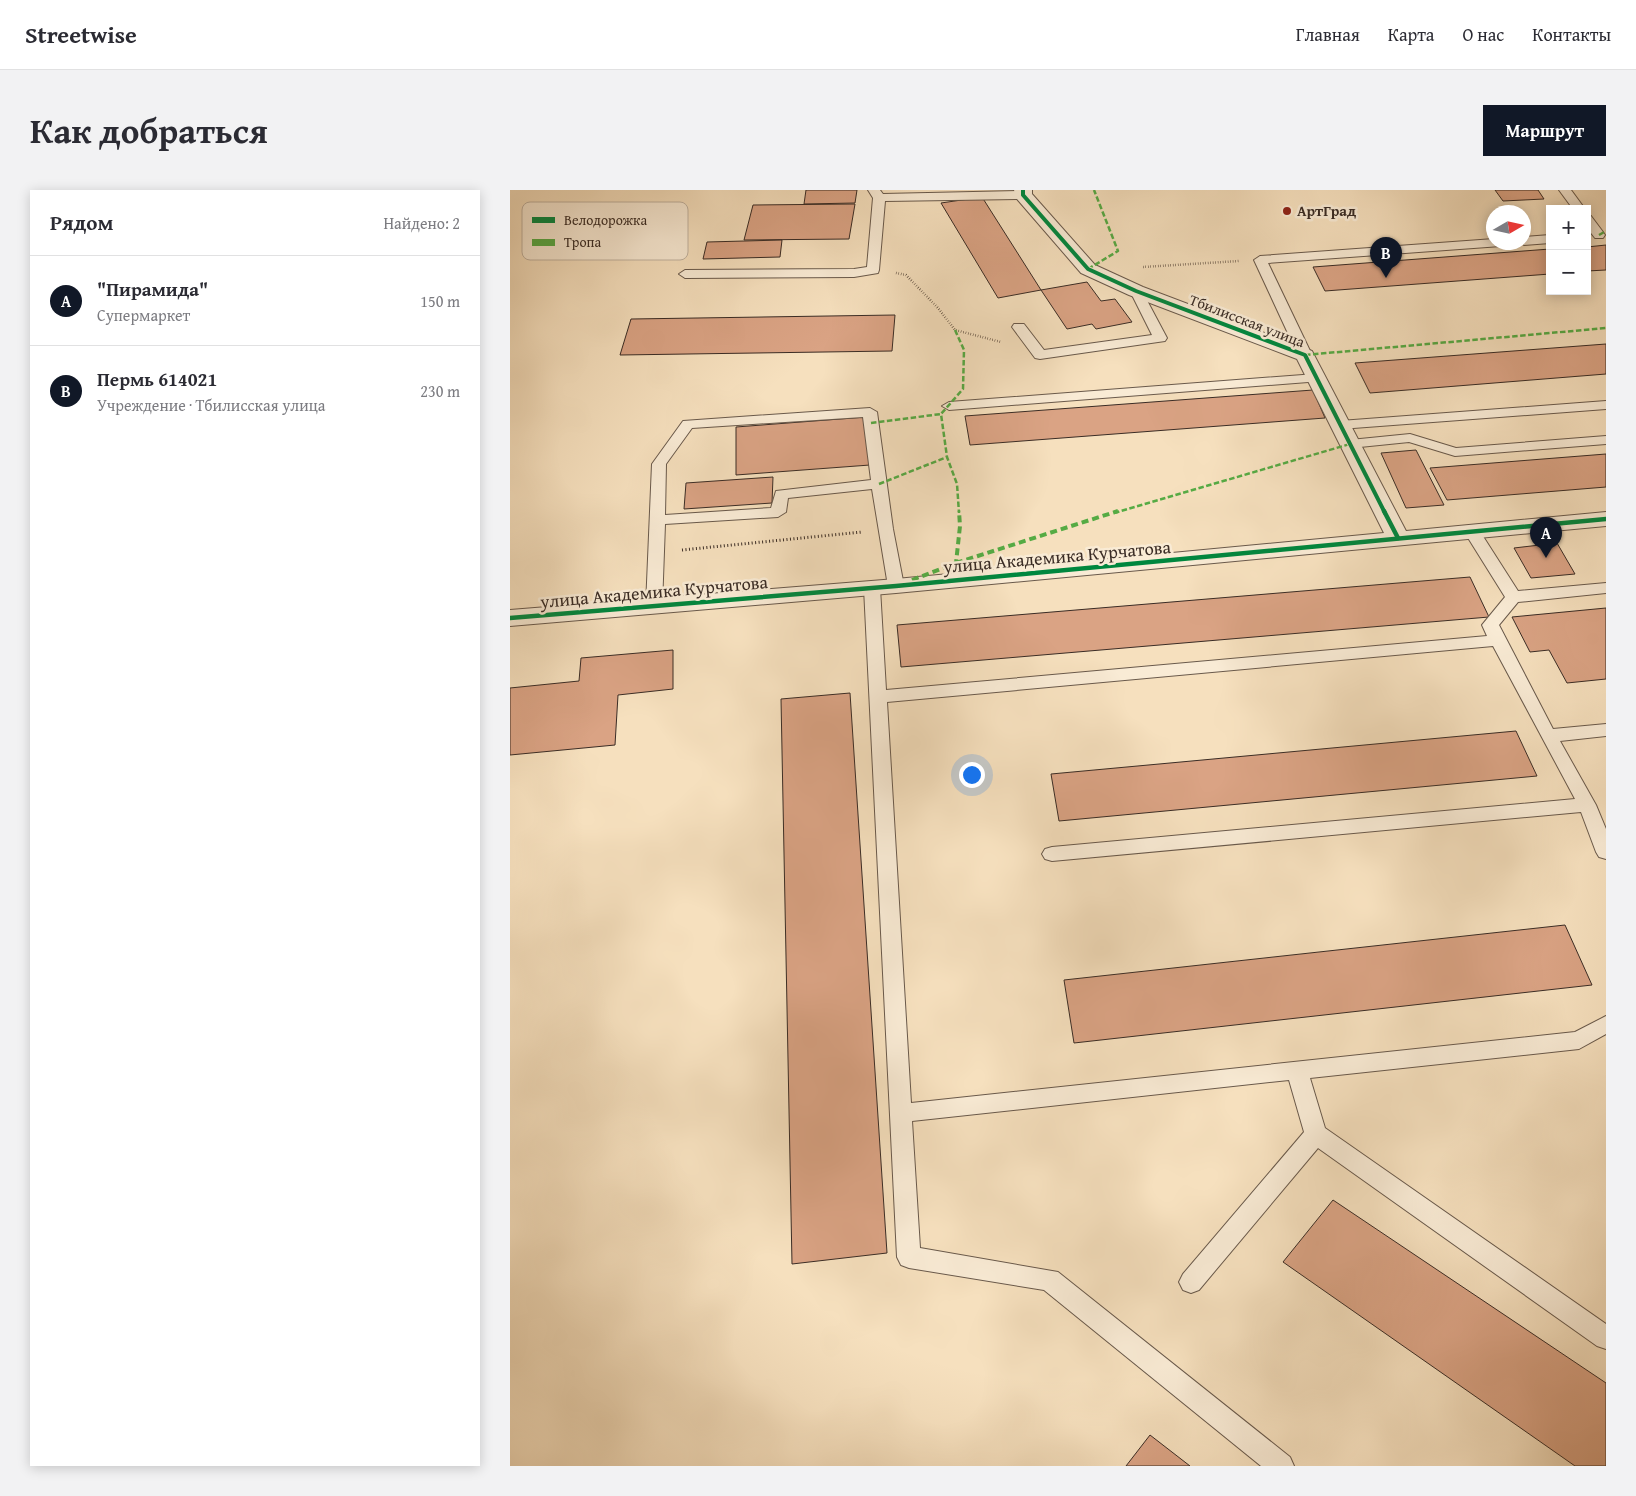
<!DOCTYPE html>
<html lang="ru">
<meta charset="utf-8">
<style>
:root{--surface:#fff;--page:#f2f2f3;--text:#2b2b33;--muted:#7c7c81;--line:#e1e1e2;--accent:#111827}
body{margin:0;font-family:"Gentium Book Plus",serif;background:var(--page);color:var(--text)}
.controls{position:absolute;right:15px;top:15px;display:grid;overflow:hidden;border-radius:0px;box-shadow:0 2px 12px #0003}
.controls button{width:45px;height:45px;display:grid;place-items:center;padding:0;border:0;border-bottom:1px solid var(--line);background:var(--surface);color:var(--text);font:25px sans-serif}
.compass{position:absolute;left:976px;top:15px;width:45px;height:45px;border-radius:50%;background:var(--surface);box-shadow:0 2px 12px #0003;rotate:81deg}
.you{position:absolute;left:461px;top:584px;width:18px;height:18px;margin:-12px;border:4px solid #fff;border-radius:50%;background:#1a73e8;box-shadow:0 0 0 8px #1a73e833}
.badge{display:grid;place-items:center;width:32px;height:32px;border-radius:50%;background:var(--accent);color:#fff;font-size:16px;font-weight:700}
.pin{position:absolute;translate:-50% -41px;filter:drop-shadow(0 1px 2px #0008)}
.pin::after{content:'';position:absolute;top:26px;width:18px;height:15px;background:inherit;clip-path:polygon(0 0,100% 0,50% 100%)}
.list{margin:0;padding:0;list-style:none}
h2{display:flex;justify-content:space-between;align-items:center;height:65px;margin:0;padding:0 20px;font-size:21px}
h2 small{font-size:16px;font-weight:400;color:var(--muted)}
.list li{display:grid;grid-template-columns:32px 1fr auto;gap:15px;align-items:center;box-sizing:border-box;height:90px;padding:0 20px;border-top:1px solid var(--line)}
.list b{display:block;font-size:19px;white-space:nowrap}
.list p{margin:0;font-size:16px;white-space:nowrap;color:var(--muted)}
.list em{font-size:16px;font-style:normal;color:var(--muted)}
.map{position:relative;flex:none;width:1096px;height:1276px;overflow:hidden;border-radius:0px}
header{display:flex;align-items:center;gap:30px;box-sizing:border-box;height:70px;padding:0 25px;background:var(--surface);border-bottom:1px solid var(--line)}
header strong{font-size:24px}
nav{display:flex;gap:28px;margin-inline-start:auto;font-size:18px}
.intro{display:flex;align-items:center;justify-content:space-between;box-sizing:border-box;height:120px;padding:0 30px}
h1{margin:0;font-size:35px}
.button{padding:12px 22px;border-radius:0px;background:var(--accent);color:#fff;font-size:18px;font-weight:700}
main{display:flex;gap:30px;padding:0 30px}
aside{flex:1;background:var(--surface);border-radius:0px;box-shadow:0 2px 12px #0003}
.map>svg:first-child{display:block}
.building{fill:#daa384;stroke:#3a2c25}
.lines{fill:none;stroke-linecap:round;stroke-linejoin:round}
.service-casing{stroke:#69594b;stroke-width:2}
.minor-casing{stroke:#69594b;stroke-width:2}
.path-far1{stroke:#3a2c25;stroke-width:2.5;stroke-dasharray:0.5 2;stroke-linecap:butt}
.path{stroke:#3a2c25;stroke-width:3;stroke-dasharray:1 2.5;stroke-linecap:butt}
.service{fill:#f9ebd5;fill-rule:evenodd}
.minor{fill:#f9ebd5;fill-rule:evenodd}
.quiet-far1{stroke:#55ab44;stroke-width:2.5;stroke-dasharray:5.5 2.5;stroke-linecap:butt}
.quiet{stroke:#55ab44;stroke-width:4;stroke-dasharray:7 4;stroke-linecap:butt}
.cycleway-far1-casing{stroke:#f9ebd5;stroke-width:6}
.cycleway-casing{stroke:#f9ebd5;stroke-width:8}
.cycleway-far1{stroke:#00873e;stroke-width:4}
.cycleway{stroke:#00873e;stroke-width:4.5}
.poi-dot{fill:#8f2418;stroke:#f9ebd5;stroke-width:2}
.labels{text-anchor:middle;stroke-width:5;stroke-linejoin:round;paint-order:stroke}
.far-poi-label{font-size:15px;font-weight:bold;fill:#3a2c25;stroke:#f9ebd5;text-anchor:start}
.far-street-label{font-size:15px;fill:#3a2c25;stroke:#f9ebd5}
.street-label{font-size:18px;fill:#3a2c25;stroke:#f9ebd5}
.key{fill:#f9ebd5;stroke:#c0b2a0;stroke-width:1}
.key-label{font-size:14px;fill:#3a2c25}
</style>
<header>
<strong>Streetwise</strong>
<nav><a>Главная</a><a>Карта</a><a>О нас</a><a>Контакты</a></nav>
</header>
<div class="intro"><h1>Как добраться</h1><a class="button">Маршрут</a></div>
<main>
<aside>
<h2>Рядом<small>Найдено: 2</small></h2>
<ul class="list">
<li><span class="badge">A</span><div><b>&quot;Пирамида&quot;</b><p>Супермаркет</p></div><em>150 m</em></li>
<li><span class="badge">B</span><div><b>Пермь 614021</b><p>Учреждение · Тбилисская улица</p></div><em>230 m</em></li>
</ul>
</aside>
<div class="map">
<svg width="1096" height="1276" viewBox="0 0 1096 1276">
<rect width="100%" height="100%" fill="#f6e0be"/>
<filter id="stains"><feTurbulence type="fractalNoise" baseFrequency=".004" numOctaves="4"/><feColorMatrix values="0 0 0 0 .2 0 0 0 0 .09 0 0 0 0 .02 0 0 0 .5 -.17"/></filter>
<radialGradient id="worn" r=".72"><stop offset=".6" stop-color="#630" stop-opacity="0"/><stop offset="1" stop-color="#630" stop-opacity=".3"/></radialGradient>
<!-- building -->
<g class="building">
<path d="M296,0h51l-2,13 -51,1z"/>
<path d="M985,0h43l6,9 -41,2z"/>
<path d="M472,7l59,93 -43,8 -57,-95z"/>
<path d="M345,14l-6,35 -105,1 9,-35z"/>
<path d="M272,50l-2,17 -77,2 4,-17z"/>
<path d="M1096,55v25l-19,1v-24z"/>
<path d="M1040,59v25l-225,17 -12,-24z"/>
<path d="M577,92l14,19 14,-2 17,23 -36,7 -4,-5 -25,5 -26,-39z"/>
<path d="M385,125l-3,36 -272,4 11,-36z"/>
<path d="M1096,154v30l-236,19 -15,-30z"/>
<path d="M803,200l12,28 -355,27 -5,-29z"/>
<path d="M356,227l4,48 -134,10v-48z"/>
<path d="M906,260l28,55 -38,3 -25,-55z"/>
<path d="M1096,264v33l-159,13 -17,-32z"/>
<path d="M263,287l-1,26 -88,6 2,-26z"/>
<path d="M1047,353l18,31 -44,4 -17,-30z"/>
<path d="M960,387l19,40 -588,50 -4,-42z"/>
<path d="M1096,418v71l-39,4 -18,-33 -19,2 -18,-35z"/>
<path d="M163,460v39l-55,6 -3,50 -105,10v-67l69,-7 2,-23z"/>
<path d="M340,503l37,560 -95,11 -11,-565z"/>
<path d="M1006,541l21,45 -478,45 -8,-47z"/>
<path d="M1055,735l27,60 -518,58 -10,-63z"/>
<path d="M823,1010l273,183v83h-31l-292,-204z"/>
<path d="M640,1245l40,31h-64z"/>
</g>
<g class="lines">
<defs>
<g id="service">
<path d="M358,0h12l3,4 140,-3 6,4 -6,4 -138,2 -6,69 -1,3 -24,4 -169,1 -6,-4 6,-4 169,-1 13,-2 6,-69z"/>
<path d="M1049,0h12l14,19h-12z"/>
<path d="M1077,25l4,1 12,16 2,3 -2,3h-8l-8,-10z"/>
<path d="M1040,45v8l-26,2 -5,-3h5v-5z"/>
<path d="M984,49v3h13l-6,4 -233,17 44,92 -7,4 -7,-4 -44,-95 6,-4z"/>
<path d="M626,97l6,4 25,47 -2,3 -125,18 -5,-1 -23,-31 2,-3h10l20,26 108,-15 -22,-44z"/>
<path d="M806,184l5,1 2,3 -2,3 -372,29 -7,-4 7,-4z"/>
<path d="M1096,211v8l-266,20 -7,-4 7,-4z"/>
<path d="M360,218l7,4 16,117 11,57 -2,4h-12l-2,-4 -16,-97 -84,9 -2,14 -8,5 -113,7 -3,82 -2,4h-12l-2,-4 6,-142 31,-43zM353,227l8,63 -95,11 -5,17 -106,7 1,-51 26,-36z"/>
<path d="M900,244l46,14 150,-12v8l-151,12 -46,-14 -59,6 -7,-4 7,-4z"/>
<path d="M963,338l6,2 39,61 88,-8v10l-88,9 -19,23 54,104 53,-5v12l-46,5 36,64 10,24v30l-7,-2 -3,-5 -15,-40 -529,49 -7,-2 -3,-5 3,-5 7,-2 523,-48 -82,-153 -606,56 24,401 664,-71 31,-16v18l-27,15 -269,29 15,50 281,196v25l-9,-3 -279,-198 -119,142 -8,3 -8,-3 -4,-8 4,-8 121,-142 -15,-52 -377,41 8,127 138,24 232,185 4,9h-33l-217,-176 -135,-22 -8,-3 -4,-8 -33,-669 2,-4h12l2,4 6,102 601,-54 -5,-11 23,-28 -40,-64z"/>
</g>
<path id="minor" d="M504,0h18v4l63,71 48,22 169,64 94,180 200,-19v14l-710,67 -386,33v-16l386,-31 488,-46 -87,-174 -168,-64 -48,-22 -64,-74z"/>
</defs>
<!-- service casing -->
<use href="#service" class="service-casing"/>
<!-- minor casing -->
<use href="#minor" class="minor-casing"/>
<!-- path-far1 -->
<g class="path-far1">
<path d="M633,77l96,-6"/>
<path d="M386,83l10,2 32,33 17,22 46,12"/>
</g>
<!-- path -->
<path class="path" d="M172,360l180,-18"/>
<!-- service -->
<use href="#service" class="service"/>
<!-- minor -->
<use href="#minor" class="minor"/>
<!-- quiet-far1 -->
<g class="quiet-far1">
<path d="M1089,45l7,-4"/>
<path d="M578,79l30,-18 -24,-61"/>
<path d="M445,140l9,20 -1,39 -22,25 6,43 10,27 2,29"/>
<path d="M795,165l301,-27"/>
<path d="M361,233l70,-9"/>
<path d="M369,294l68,-27"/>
<path d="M604,323l236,-69"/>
</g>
<!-- quiet -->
<g class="quiet">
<path d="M446,373l162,-52"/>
<path d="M402,390l44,-17 4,-37 -1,-15"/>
</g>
<defs>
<path id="cycleway-far1" d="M513,0v5l65,74 48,22 169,64 80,158"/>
<g id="cycleway">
<path d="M874,321l14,27"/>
<path d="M0,428l386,-32 710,-67"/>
</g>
</defs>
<!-- cycleway-far1 casing -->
<use href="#cycleway-far1" class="cycleway-far1-casing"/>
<!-- cycleway casing -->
<use href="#cycleway" class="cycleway-casing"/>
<!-- cycleway-far1 -->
<use href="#cycleway-far1" class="cycleway-far1"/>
<!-- cycleway -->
<use href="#cycleway" class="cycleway"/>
</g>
<!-- markers -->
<circle class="poi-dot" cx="777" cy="21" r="5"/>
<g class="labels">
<!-- far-poi labels -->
<g class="far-poi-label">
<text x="787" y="26">АртГрад</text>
</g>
<!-- far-street labels -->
<g class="far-street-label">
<text transform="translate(737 131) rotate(21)" y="5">Тбилисская улица</text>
</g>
<!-- street labels -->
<g class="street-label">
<text transform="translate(547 367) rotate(-5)" y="6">улица Академика Курчатова</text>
<text transform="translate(144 402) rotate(-5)" y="6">улица Академика Курчатова</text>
</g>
</g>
<!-- legend -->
<rect x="12" y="12" width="166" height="58" rx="8" class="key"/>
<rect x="22" y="27" width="23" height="6" fill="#00873e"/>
<rect x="22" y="49" width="23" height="7" fill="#55ab44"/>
<g class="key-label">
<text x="54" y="35">Велодорожка</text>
<text x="54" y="57">Тропа</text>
</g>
<rect width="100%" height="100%" filter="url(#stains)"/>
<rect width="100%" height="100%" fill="url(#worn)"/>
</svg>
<div class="controls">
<button>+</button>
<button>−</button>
</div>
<svg class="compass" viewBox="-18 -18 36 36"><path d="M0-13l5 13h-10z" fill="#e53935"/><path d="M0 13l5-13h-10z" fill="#7c7c81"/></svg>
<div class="you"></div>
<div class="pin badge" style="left:1036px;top:368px">A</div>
<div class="pin badge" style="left:876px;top:88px">B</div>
</div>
</main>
